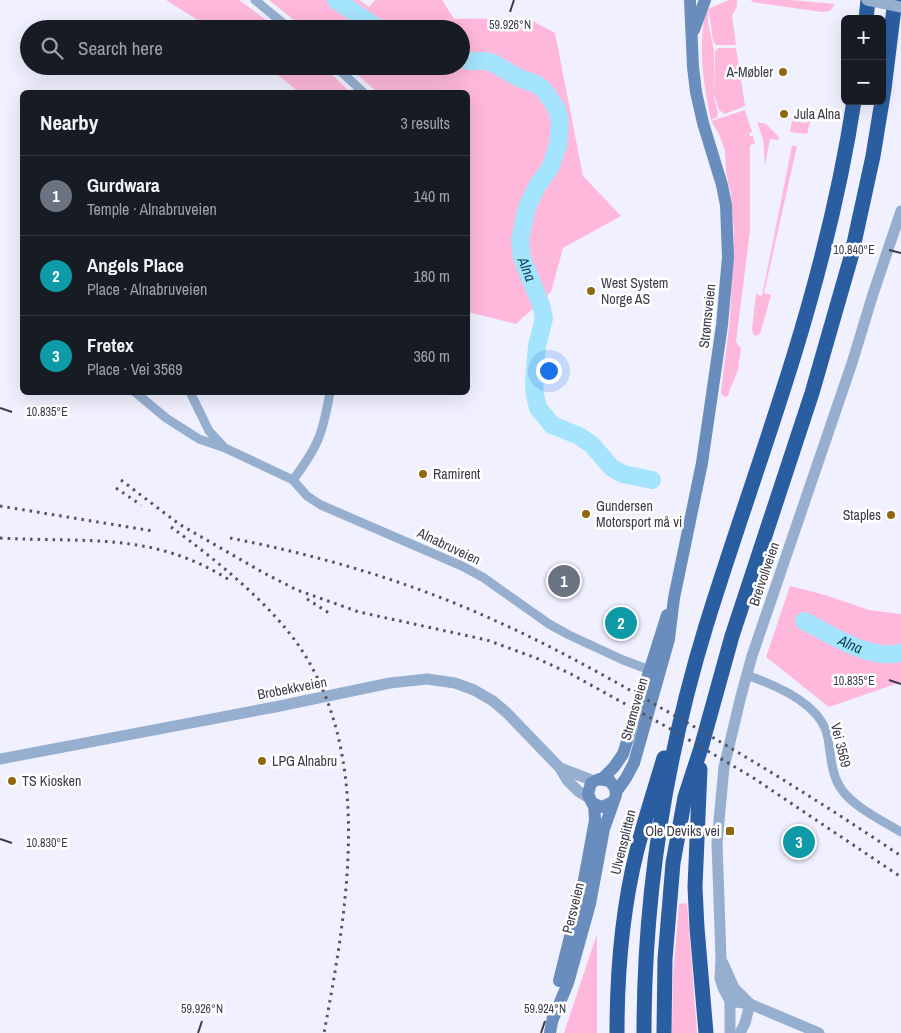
<!DOCTYPE html>
<meta charset="utf-8">
<style>
:root{--surface:#171b24;--page:#242831;--text:#f1f3f6;--muted:#9ea1a6;--line:#363941;--accent:#90670e}
body{margin:0;font-family:"Archivo Narrow",sans-serif;background:var(--page);color:var(--text)}
.controls{position:absolute;right:15px;top:15px;display:grid;overflow:hidden;border-radius:8px;box-shadow:0 5px 20px #0002}
.controls button{width:45px;height:45px;display:grid;place-items:center;padding:0;border:0;border-bottom:1px solid var(--line);background:var(--surface);color:var(--text);font:25px sans-serif}
.you{position:absolute;left:548px;top:370px;width:18px;height:18px;margin:-12px;border:4px solid #fff;border-radius:50%;background:#1a73e8;box-shadow:0 0 0 8px #1a73e833}
.badge{display:grid;place-items:center;width:32px;height:32px;border-radius:50%;background:var(--accent);color:#fff;font-size:16px;font-weight:700}
.pin{position:absolute;translate:-50% -50%;border:2px solid #fff;box-shadow:0 1px 5px #0006}
.list{margin:0;padding:0;list-style:none}
h2{display:flex;justify-content:space-between;align-items:center;height:65px;margin:0;padding:0 20px;font-size:21px}
h2 small{font-size:16px;font-weight:400;color:var(--muted)}
.list li{display:grid;grid-template-columns:32px 1fr auto;gap:15px;align-items:center;box-sizing:border-box;height:80px;padding:0 20px;border-top:1px solid var(--line)}
.list b{display:block;font-size:19px;white-space:nowrap}
.list p{margin:0;font-size:16px;white-space:nowrap;color:var(--muted)}
.list em{font-size:16px;font-style:normal;color:var(--muted)}
.icon{flex:none;width:28px;height:28px;fill:none;stroke:currentColor;stroke-width:2;stroke-linecap:round;stroke-linejoin:round}
.map{position:relative;flex:none;width:901px;height:1033px;overflow:hidden}
.search{position:absolute;background:var(--surface);box-shadow:0 5px 20px #0002;left:20px;top:20px;width:450px;height:55px;display:flex;align-items:center;gap:12px;box-sizing:border-box;padding:0 18px;border-radius:28px;color:var(--muted);font-size:19px}
.panel{position:absolute;background:var(--surface);box-shadow:0 5px 20px #0002;left:20px;top:90px;width:450px;height:305px;border-radius:8px}
.map>svg:first-child{display:block}
.green{fill:#feb8db}
.lines{fill:none;stroke-linecap:round;stroke-linejoin:round}
.river{stroke:#a5e4fd;stroke-width:18}
.minor{stroke:#96afcf;stroke-width:9}
.tertiary{stroke:#96afcf;stroke-width:11}
.secondary{stroke:#698dbc;stroke-width:12}
.motorway{stroke:#2a5ea0;stroke-width:15}
.rail{stroke:#535361;stroke-width:3;stroke-dasharray:2.5 5;stroke-linecap:butt}
.tertiary-bridge{stroke:#96afcf;stroke-width:11}
.ticks{fill:none;stroke:#3b3b49;stroke-width:2}
.poi-dot{fill:#90670e;stroke:#fff;stroke-width:2}
.labels{text-anchor:middle;stroke-width:5;stroke-linejoin:round;paint-order:stroke}
.poi-label{font-size:14px;fill:#3b3b49;stroke:#fff;text-anchor:start}
.street-label{font-size:14px;fill:#3b3b49;stroke:#fff}
.water-label{font-size:15px;font-style:italic;fill:#0e4253;stroke:#fff}
.ticks-label{font-size:12px;text-anchor:middle;fill:#3b3b49;stroke:#fff;stroke-width:5;stroke-linejoin:round;paint-order:stroke}
</style>
<div class="map">
<svg width="901" height="1033" viewBox="0 0 901 1033">
<rect width="100%" height="100%" fill="#f0f0ff"/>
<!-- green -->
<g class="green">
<path d="M166,0h73l40,29h-67z"/>
<path d="M269,0h91l9,7 6,-7h67l12,19 73,-1 28,15 28,143 38,40 -58,32 -12,44 -35,32 -48,-12v-220h-91l-29,-26h113v-37h-156z"/>
<path d="M729,0h8v6l-5,10 4,29h-20l-3,-4 -4,-31 1,-2z"/>
<path d="M751,0h39l45,4 -5,7 -8,1 -70,-10z"/>
<path d="M709,8l-1,14 6,29v47l4,15 -1,4 -6,3c-8,-37 -13,-74 -5,-111z"/>
<path d="M718,48h18l9,58 -20,8 -6,-4 -5,-15 1,-43z"/>
<path d="M267,66h56l27,26h-51z"/>
<path d="M745,110l7,22 -3,1 1,3h3l2,8 -5,1v86l-14,111 5,7 -2,13 -1,1 1,2c-2,12 -8,19 -11,31l-3,1 -3,-2 -1,-3 9,-73 4,-87 -3,-37 -5,-23 -1,-21 -6,-17 -8,-13z"/>
<path d="M808,119h3l-4,15 -17,-2 2,-11 15,2z"/>
<path d="M757,122l9,2 13,13 -1,3 -8,-1 -5,26 -2,-26z"/>
<path d="M792,146h5l-33,147 7,2 -11,39 -4,2 -3,-2 -1,-5 4,-35 6,2z"/>
<path d="M790,586l35,9 44,15 32,4v68l-72,25 -63,-50z"/>
<path d="M687,903l10,130h-25l1,-57 6,-72z"/>
<path d="M597,934v99h-33z"/>
</g>
<g class="lines">
<!-- river -->
<g class="river">
<path d="M336,0l43,29"/>
<path id="s1" d="M461,58l9,3h15l8,2 26,15 17,6 8,6 13,19 3,14 -2,22 -8,23 -13,18 -10,21 -7,33 2,18 19,47 3,13 -7,28 -3,35 1,14 3,13 14,17 27,11 12,8 21,24 11,6 29,6"/>
<path id="s2" d="M804,621c28,14 64,39 97,32"/>
</g>
<!-- minor -->
<g class="minor">
<path d="M255,0l35,29"/>
<path d="M335,66l28,26"/>
<path d="M135,392l31,26 33,21 26,9 68,32 14,16 14,9 141,61 22,12 65,46 20,11 54,25 32,12"/>
<path d="M190,392l19,39 14,15"/>
<path d="M293,480c25,-33 30,-47 37,-88"/>
<path d="M746,675c30,10 76,29 82,63 3,18 3,37 14,52 12,17 41,31 59,42"/>
</g>
<!-- tertiary -->
<g class="tertiary">
<path d="M0,759l275,-52 115,-24 37,-4 28,4 19,7 19,11 14,12 53,55 7,12 11,11 11,7"/>
<path d="M560,768l34,13"/>
<path d="M723,963l11,25 16,16"/>
<path d="M730,1001l20,3 69,29"/>
<path d="M730,1033v-32l-7,-13 -3,-10 1,-19 -4,-116 7,-76 17,-71 11,-40 100,-293 21,-69 28,-83"/>
<path d="M740,1033l5,-10 5,-19"/>
</g>
<!-- secondary -->
<g class="secondary">
<path d="M694,30l11,-30"/>
<path d="M603,778l11,-11 9,-13 44,-139"/>
<path d="M616,792l10,-14 8,-15 35,-124 5,-41 28,-135 20,-138 6,-68 -2,-52 -4,-20 -19,-62 -7,-31 -3,-25 -3,-67"/>
<path d="M559,981l25,-101 11,-60 -1,-16"/>
<path d="M553,1019l15,-36 22,-79 14,-75 12,-34 -1,-7 -5,-7 -11,-2 -8,4 -3,11 4,9 10,4 11,-5"/>
<path d="M550,1033l4,-22"/>
</g>
<!-- motorway -->
<g class="motorway">
<path d="M866,19l2,-19"/>
<path d="M700,769l-5,118 2,41 9,105"/>
<path d="M617,1033c0,-62 5,-123 20,-183 8,-31 18,-62 27,-92"/>
<path d="M644,1033c0,-137 22,-276 62,-407 28,-91 61,-182 89,-274 25,-82 46,-166 59,-251"/>
<path d="M664,1033l1,-74 8,-96 12,-66 16,-49 31,-112 80,-243 39,-136 22,-101 11,-67 11,-89"/>
</g>
<!-- rail -->
<g class="rail">
<path d="M121,480l58,44 83,48 35,18 62,22 128,28 49,18 35,16 96,53 85,50 149,100"/>
<path d="M116,488l25,17"/>
<path d="M0,506l153,25"/>
<path d="M171,527c44,32 100,77 130,122 73,111 46,261 23,384"/>
<path d="M0,538c87,5 153,-7 231,43"/>
<path d="M230,538c92,18 181,44 266,83 58,26 113,57 167,88 82,46 161,95 238,147"/>
<path d="M307,599l22,14"/>
</g>
<!-- tertiary-bridge -->
<path class="tertiary-bridge" d="M867,0l34,7"/>
</g>
<!-- ticks -->
<path class="ticks" d="M510,12l4,-12M889,250l12,3M0,408l12,4M889,680l12,4M0,839l12,4M198,1033l4,-12M541,1033l4,-12"/>
<!-- markers -->
<g class="poi-dot">
<circle cx="783" cy="72" r="5"/>
<circle cx="784" cy="114" r="5"/>
<circle cx="591" cy="291" r="5"/>
<circle cx="423" cy="474" r="5"/>
<circle cx="586" cy="514" r="5"/>
<circle cx="891" cy="515" r="5"/>
<circle cx="262" cy="761" r="5"/>
<circle cx="12" cy="781" r="5"/>
<rect x="725" y="826" width="10" height="10" rx="2.5"/>
</g>
<g class="labels">
<!-- poi labels -->
<g class="poi-label">
<text x="773" y="77" text-anchor="end">A-Møbler</text>
<text x="794" y="119">Jula Alna</text>
<text x="601" y="288">West System<tspan x="601" dy="16">Norge AS</tspan></text>
<text x="433" y="479">Ramirent</text>
<text x="596" y="511">Gundersen<tspan x="596" dy="16">Motorsport må vi</tspan></text>
<text x="881" y="520" text-anchor="end">Staples</text>
<text x="272" y="766">LPG Alnabru</text>
<text x="22" y="786">TS Kiosken</text>
<text x="720" y="836" text-anchor="end">Ole Deviks vei</text>
</g>
<!-- street labels -->
<g class="street-label">
<text transform="translate(707 316) rotate(-84)" y="5">Strømsveien</text>
<text transform="translate(449 546) rotate(25)" y="5">Alnabruveien</text>
<text transform="translate(764 574) rotate(-71)" y="5">Breivollveien</text>
<text transform="translate(292 688) rotate(-11)" y="5">Brobekkveien</text>
<text transform="translate(634 709) rotate(-74)" y="5">Strømsveien</text>
<text transform="translate(841 745) rotate(76)" y="5">Vei 3569</text>
<text transform="translate(623 842) rotate(-76)" y="5">Ulvensplitten</text>
<text transform="translate(573 908) rotate(-76)" y="5">Persveien</text>
</g>
<!-- water labels -->
<g class="water-label">
<text dy="5" stroke="none"><textPath href="#s1" startOffset="284">Alna</textPath></text>
<text dy="5" stroke="none"><textPath href="#s2" startOffset="52">Alna</textPath></text>
</g>
</g>
<g class="ticks-label">
<text x="510" y="29">59.926°N</text>
<text x="854" y="254">10.840°E</text>
<text x="47" y="416">10.835°E</text>
<text x="854" y="685">10.835°E</text>
<text x="47" y="847">10.830°E</text>
<text x="202" y="1013">59.926°N</text>
<text x="545" y="1013">59.924°N</text>
</g>
</svg>
<div class="controls">
<button>+</button>
<button>−</button>
</div>
<div class="you"></div>
<div class="pin badge" style="left:564px;top:581px;background:#6b7280">1</div>
<div class="pin badge" style="left:621px;top:623px;background:#0f9aa8">2</div>
<div class="pin badge" style="left:799px;top:842px;background:#0f9aa8">3</div>
<div class="search"><svg class="icon" aria-label="search" viewBox="0 0 24 24"><circle cx="10" cy="10" r="6"/><path d="M15 15l6 6"/></svg>Search here</div>
<section class="panel">
<h2>Nearby<small>3 results</small></h2>
<ul class="list">
<li><span class="badge" style="background:#6b7280">1</span><div><b>Gurdwara</b><p>Temple · Alnabruveien</p></div><em>140 m</em></li>
<li><span class="badge" style="background:#0f9aa8">2</span><div><b>Angels Place</b><p>Place · Alnabruveien</p></div><em>180 m</em></li>
<li><span class="badge" style="background:#0f9aa8">3</span><div><b>Fretex</b><p>Place · Vei 3569</p></div><em>360 m</em></li>
</ul>
</section>
</div>
